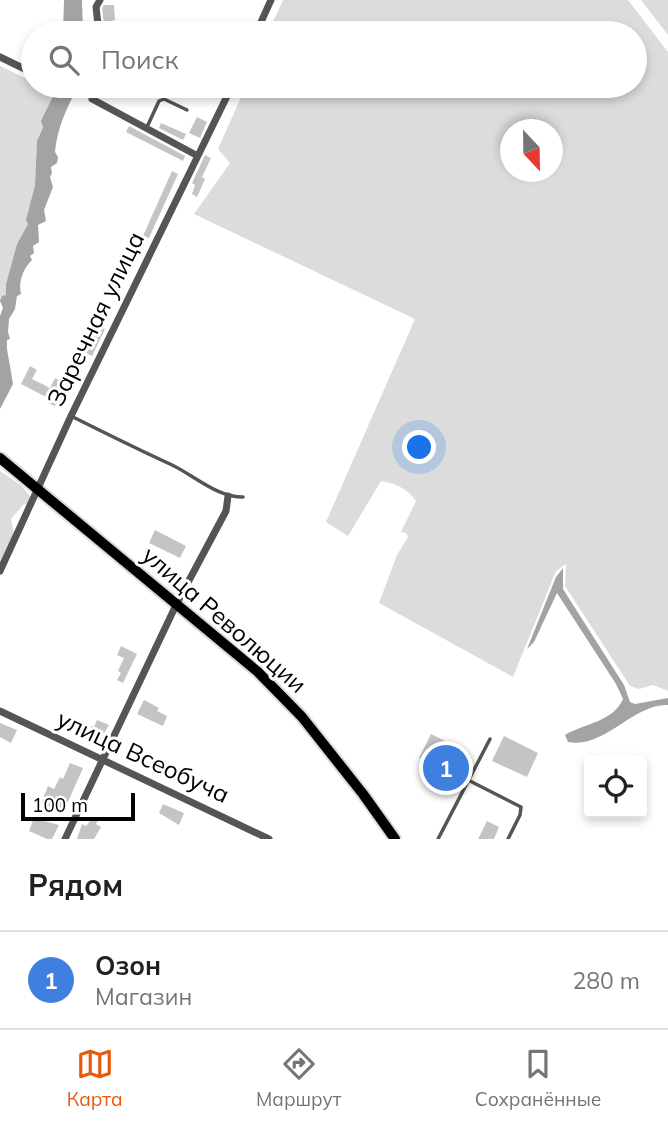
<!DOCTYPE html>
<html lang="ru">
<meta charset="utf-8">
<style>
:root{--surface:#fff;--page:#f6f6f6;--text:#202124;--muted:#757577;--line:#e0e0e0;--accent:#ea580c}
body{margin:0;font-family:Mulish,sans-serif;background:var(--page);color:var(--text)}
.controls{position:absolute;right:21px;bottom:21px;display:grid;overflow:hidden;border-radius:7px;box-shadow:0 4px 10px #0003}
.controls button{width:63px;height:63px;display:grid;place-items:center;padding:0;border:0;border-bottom:2px solid var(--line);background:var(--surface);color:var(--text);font:35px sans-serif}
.compass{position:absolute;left:500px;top:119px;width:63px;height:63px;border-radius:50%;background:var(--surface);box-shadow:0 4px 10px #0003;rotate:158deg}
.scale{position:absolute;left:21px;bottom:18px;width:114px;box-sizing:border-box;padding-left:7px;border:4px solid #000;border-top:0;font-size:19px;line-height:24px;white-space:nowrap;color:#000;-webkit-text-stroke:5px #fff;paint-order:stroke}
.you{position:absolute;left:420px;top:448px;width:24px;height:24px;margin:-18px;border:5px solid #fff;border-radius:50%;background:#1a73e8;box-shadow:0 0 0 10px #1a73e833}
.badge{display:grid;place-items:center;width:46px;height:46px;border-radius:50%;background:var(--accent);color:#fff;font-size:23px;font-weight:700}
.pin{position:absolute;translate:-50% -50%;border:4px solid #fff;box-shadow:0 2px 7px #0006}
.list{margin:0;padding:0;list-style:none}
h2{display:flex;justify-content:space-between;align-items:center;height:91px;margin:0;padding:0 28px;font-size:30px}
h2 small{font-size:23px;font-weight:400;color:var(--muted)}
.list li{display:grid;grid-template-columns:46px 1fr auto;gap:21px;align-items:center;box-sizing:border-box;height:98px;padding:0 28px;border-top:2px solid var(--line)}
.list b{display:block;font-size:26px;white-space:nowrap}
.list p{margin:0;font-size:23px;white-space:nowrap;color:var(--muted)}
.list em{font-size:23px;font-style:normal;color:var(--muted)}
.icon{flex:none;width:38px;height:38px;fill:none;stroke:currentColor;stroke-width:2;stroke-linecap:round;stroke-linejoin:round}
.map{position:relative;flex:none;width:668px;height:839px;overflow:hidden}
.search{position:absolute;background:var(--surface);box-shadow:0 4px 10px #0003;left:21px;right:21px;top:21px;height:77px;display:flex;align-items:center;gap:18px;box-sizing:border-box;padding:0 24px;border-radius:38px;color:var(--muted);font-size:26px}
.sheet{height:189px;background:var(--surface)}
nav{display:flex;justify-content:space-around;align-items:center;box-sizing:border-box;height:98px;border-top:2px solid var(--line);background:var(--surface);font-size:19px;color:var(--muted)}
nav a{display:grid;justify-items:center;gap:4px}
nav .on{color:var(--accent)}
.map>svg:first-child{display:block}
.green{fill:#dcdcdc;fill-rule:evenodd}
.water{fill:#a3a3a3}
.building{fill:#c4c4c4}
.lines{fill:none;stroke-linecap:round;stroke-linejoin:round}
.primary-casing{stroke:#dbdbdb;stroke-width:14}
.service{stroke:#555;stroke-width:3.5}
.minor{stroke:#555;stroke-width:7}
.primary{stroke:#000;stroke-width:10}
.labels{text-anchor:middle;stroke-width:6;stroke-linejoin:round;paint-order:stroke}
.street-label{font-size:24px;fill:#000;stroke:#fff}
</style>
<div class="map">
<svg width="668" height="839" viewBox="0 0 668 839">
<rect width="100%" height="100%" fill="#fff"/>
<!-- green -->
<g class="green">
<path d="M283,0h345l40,52v639l-15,-6 -14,4 -9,-3 -65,-100 1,-22 -10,7 -43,106 -134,-74 18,-48 11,-18 -2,-4 -5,-1 15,-31c-10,-13 -19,-17 -35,-20l-33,55 -22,-14 89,-203 -221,-105 36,-51 -12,-14 28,-63h389v-53h-367zM510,130h42v42h-42z"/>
<path d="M641,0h27v35z"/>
<path d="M0,66l33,16v4h8l15,7 -19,48 -2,44 -7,27v12l-11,20 -11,40v11l-6,6z"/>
<path d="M0,471l22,15 10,13 -4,5h-4l-13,15 3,15 -14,32z"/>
</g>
<!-- water -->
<g class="water">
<path d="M64,0h18l1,33h-20z"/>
<path d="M58,86h20c-11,22 -21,42 -23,66l3,5 -1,6 -6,4 1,6 -2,4 3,10 -9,23 2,11 -8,4 1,17 -6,4 1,7 -4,3 2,4c-9,9 -14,22 -11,34l-4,2 -2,13 -6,10 -1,13 2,7 -3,1v9l6,35 -13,25v-93l3,-8 -3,-7 2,-5 4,-1v-11l11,-40 11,-20 -2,-4 9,-35 2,-44 6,-14 -2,-6z"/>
<path d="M563,568v21l61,96 6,17 5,2 33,-6v7c-36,-1 -63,44 -100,37l-3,-7c20,-12 48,-13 58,-36l-7,-15 -59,-91 -23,49 -7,7 29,-72z"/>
</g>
<!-- building -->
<g class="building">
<path d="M104,5h10l1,15 -4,1v12h-6l-3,-25z"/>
<path d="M105,86h14l-1,12h-14z"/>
<path d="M163,86h31l-6,11z"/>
<path d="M197,117l10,5 -7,16 -11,-5z"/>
<path d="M161,123l25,11 -3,6 -24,-12z"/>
<path d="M129,126l56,30 -2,5 -57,-29z"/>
<path d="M205,155l6,3 -9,19 3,2 -8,18 -5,-3 3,-9 -3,-2z"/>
<path d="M172,171l6,3 -29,64 -6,-2z"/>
<path d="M99,326l6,3 -13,27 -6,-3z"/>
<path d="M30,366l7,4 -5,9 18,9 5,-10 6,3 -6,11 11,5 -4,7 -5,-2 -2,4 -7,-3 2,-4 -29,-15z"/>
<path d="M155,530l31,16 -6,12 -31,-15z"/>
<path d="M121,646l16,8 -14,29 -6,-3 4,-7 -3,-2 6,-13 -7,-3z"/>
<path d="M144,700l15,8 -2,3 10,5 -4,10 -26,-12z"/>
<path d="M97,720l12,5 -13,22 -9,-4 4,-17 3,1z"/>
<path d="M0,723l17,7 -6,13 -11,-6z"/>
<path d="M431,734l34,17 -12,24 -34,-17z"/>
<path d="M504,736l34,17 -11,24 -35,-16z"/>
<path d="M70,763l13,5 -20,45 -22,-10 7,-17 6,3 6,-12 3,2z"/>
<path d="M163,804l21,9 -5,12 -20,-12z"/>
<path d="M93,817l5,3 -2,4 5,3 -7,12h-17l5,-15 4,2z"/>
<path d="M34,818l25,7 -7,14h-5l-18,-8z"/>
<path d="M487,821l12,6 -5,12h-16z"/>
</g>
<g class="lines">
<defs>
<path id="primary" d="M0,458l258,214 44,45 61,77 32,45"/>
</defs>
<!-- primary casing -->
<use href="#primary" class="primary-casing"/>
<!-- service -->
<g class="service">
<path d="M147,127l12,-26 5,-2 23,11"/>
<path d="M73,417c32,16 64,32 97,47 24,11 46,33 73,33"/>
<path d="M468,780l53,27 -1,8 -12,24"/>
<path d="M438,839l52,-100"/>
</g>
<!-- minor -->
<g class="minor">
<path d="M99,33l-3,-26 4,-7"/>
<path d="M256,33l15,-33"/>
<path d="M0,57l33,16"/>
<path d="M98,86l-6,13 104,56"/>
<path d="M0,571l71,-155 161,-330"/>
<path d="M0,711l269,128"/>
<path d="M65,839l112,-236 49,-92 2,-15"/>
</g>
<!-- primary -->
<use href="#primary" class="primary"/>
</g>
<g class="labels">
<!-- street labels -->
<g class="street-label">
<text transform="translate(96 319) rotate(-64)" y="8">Заречная улица</text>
<text transform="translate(224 620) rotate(41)" y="8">улица Революции</text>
<text transform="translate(143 757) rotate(25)" y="8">улица Всеобуча</text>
</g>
</g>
</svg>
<div class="controls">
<button><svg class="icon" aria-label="locate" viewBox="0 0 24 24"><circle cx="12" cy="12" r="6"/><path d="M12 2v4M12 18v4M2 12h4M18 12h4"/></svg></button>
</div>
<svg class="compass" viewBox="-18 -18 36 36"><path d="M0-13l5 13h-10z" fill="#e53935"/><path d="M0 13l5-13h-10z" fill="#757577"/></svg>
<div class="scale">100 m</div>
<div class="you"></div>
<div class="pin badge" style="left:446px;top:768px;background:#3f7fe0">1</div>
<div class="search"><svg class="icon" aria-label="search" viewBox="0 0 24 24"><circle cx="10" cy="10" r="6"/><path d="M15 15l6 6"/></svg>Поиск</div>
</div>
<section class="sheet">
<h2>Рядом<small></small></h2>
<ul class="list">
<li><span class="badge" style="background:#3f7fe0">1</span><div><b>Озон</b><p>Магазин</p></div><em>280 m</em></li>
</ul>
</section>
<nav>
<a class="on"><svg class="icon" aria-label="map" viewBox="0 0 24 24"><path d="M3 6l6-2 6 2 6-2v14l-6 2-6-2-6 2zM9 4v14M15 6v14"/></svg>Карта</a>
<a><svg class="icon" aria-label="directions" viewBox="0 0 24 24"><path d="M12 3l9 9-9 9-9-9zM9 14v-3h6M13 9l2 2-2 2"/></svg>Маршрут</a>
<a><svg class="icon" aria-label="saved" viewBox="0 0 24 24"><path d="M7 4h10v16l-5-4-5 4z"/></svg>Сохранённые</a>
</nav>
